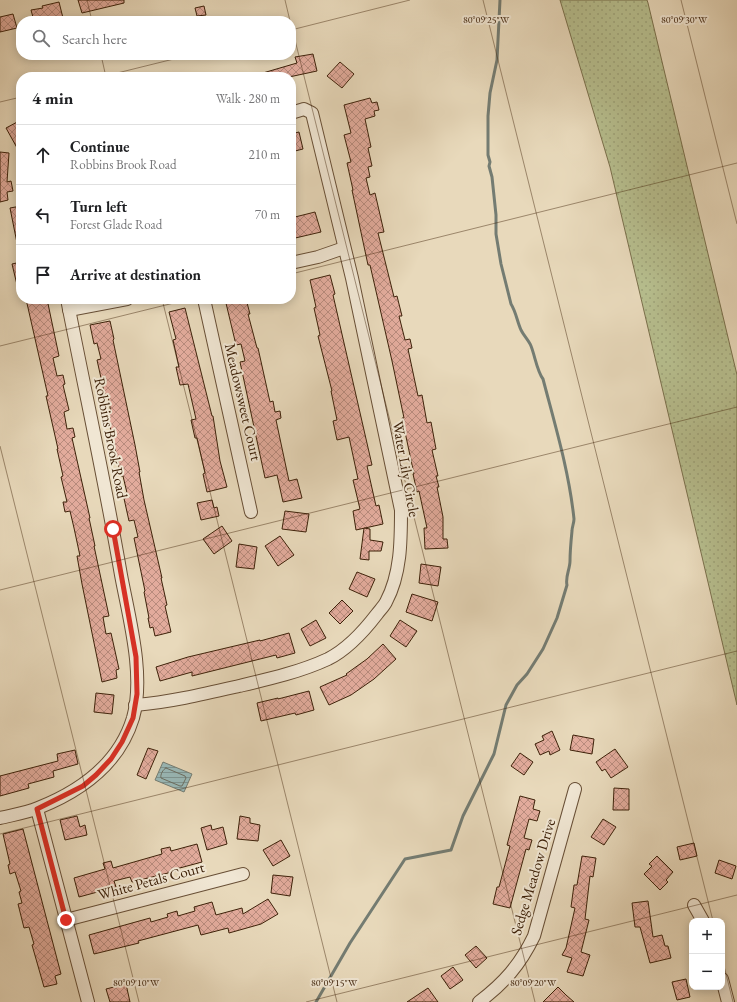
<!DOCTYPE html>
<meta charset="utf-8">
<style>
:root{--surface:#fff;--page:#f2f2f2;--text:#202124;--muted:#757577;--line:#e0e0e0}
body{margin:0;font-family:"EB Garamond",serif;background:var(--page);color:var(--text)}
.controls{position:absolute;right:12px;bottom:12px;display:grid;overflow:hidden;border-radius:8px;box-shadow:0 2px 10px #0003}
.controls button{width:36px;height:36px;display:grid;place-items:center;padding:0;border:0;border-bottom:1px solid var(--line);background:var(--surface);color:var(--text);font:20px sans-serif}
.stop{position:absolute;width:12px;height:12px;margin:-9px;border:3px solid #d93025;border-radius:50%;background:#fff}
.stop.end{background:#d93025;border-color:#fff;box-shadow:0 1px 4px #0008}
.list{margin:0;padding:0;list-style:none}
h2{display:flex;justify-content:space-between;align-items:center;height:52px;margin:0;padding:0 16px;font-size:17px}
h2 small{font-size:13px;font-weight:400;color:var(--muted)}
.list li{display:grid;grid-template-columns:26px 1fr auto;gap:12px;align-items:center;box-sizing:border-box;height:60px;padding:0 16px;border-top:1px solid var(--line)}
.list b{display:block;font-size:15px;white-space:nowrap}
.list p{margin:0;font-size:13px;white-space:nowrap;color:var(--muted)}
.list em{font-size:13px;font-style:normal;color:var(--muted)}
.icon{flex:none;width:22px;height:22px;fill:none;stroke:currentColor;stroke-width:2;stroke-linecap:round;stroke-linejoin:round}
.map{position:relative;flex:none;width:737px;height:1002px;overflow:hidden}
.search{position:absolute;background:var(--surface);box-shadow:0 2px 10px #0003;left:16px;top:16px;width:280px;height:44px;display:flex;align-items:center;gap:10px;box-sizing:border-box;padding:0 14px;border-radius:16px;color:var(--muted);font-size:15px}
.panel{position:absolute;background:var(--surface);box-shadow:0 2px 10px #0003;left:16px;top:72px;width:280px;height:232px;border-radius:16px}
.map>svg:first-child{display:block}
.grass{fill:url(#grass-dots);stroke:#7a704c}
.water{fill:url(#water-rules);stroke:#747c72}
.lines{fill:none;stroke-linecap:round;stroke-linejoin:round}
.shore{stroke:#6b6d60;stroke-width:1}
.stream{stroke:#747c72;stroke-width:3}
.building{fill:url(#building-cross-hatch);stroke:#3d2109}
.street-casing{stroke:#684f36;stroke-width:14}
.street{stroke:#f0e6d3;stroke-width:12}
.route{stroke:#d93025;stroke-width:5}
.ticks{fill:none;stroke:#3d2109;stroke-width:1;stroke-opacity:0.45}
.labels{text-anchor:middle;stroke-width:4;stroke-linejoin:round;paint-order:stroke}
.street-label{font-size:15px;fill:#3d2109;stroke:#f0e6d3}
.ticks-label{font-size:10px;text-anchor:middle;fill:#3d2109;stroke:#f0e6d3;stroke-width:4;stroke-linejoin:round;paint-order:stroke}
</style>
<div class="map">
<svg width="737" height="1002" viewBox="0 0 737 1002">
<defs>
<pattern id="grass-dots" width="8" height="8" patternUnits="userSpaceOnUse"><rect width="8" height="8" fill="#b7bf8f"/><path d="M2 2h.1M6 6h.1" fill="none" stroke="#9ea47a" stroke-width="1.8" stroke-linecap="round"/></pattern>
<pattern id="water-rules" width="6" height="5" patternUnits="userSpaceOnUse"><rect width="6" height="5" fill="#99b9b8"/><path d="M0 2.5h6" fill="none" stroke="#7e9694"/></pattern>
<pattern id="building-cross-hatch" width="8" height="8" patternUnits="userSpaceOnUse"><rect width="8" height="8" fill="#e2ab9c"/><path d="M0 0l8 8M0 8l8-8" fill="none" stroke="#b88b7d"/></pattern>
</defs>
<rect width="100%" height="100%" fill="#e8d9bb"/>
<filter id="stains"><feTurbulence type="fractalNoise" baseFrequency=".005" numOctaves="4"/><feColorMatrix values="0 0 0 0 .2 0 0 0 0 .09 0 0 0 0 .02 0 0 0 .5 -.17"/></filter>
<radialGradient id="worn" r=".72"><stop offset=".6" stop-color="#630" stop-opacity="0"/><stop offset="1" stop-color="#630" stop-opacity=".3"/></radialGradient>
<!-- grass -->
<path class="grass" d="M560,0h87l1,3 89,372v330l-127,-538z"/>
<!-- water -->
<path class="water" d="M163,762l29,12 -8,18 -29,-12z"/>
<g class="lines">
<!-- shore -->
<path class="shore" d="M166,768l19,8 1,2 -4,8h-2l-19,-8c-1,-3 2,-9 5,-10z"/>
<!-- stream -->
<path class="stream" d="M316,1002l34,-59 55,-84 46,-9 12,-34 31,-62 12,-49 11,-20 10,-11 16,-25 14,-31 10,-33c-2,-8 3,-16 3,-24 0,-10 1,-20 2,-30 0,-4 2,-8 2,-12 -5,-48 -19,-94 -31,-140 -6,-8 -8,-23 -12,-33 -2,-5 -7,-10 -10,-16 -4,-9 -5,-18 -10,-26l-10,-40 -5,-30v-19l-4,-38 -3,-11 1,-4 -2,-7v-39l2,-23 7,-33 3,-60"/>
</g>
<!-- building -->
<g class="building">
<path d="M78,0h46v3l-42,10z"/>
<path d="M59,2l4,16 -13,3h-16l-3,-11 12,-2 -1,-2z"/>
<path d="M204,6l2,9 -9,1 -2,-8z"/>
<path d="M13,14l4,14 -17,4v-15z"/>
<path d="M313,54l4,17 -28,6h-33v-2l41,-12 -2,-6z"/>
<path d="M340,62l14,12 -12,14 -15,-12z"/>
<path d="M370,98l2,5 5,-1 2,8 -5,1 1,5 -10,3 6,28 -3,1 4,18 -4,1 2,10 -4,1 4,17 5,-2 9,39 -6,1 16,64 3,-1 5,20h-3l6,24 5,-1 2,9 -4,1 10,47 4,-1 5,28 4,-1 5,27 -4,1 6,26h-2l3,11h-2l6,30v22h4l1,9 -23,1 -1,-21h3l-8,-37 -2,1 -4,-18h1l-12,-56h2l-12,-57 -22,-96h-2l-6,-28 -10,-47h1l-6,-27 4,-1 -7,-27 7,-2 -7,-28z"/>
<path d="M21,120v35l-15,-27z"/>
<path d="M299,132l4,17 -12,3v-18z"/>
<path d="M0,152l9,1 -2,29 4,-1 2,10 -6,1 1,8 -8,2z"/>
<path d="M21,206v36l-4,1 -7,-35z"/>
<path d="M315,212l6,20 -30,7v-21z"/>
<path d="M21,262v27h-3l-6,-25z"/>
<path d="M330,275l5,19 -2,1 39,170 -5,1 9,40 3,-1 4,19 -27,6 -3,-19 7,-2 -7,-29 5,-1 -9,-42 -12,3 -4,-19 4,-1 -6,-29h1l-14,-55 2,-1 -6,-27 2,-1 -6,-27z"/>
<path d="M26,299h21l12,57 -6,2 4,18 6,-1 2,9 -2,1 6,25 -5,2 3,17 6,-1 2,9 -3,1 18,80h-1l6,28h-1l15,70 -6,1 3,17 5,-1 8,36 -3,1 1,8 -15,4 -20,-98 -5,-28h3l-6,-28 -4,-17 -5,1 -2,-10h4l-6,-25 2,-1 -6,-27h1l-12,-53h2z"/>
<path d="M225,299h21l4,15h-2l9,34h1l12,54 3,-1 2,11 5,-1 1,7 -5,2 13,61 8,-2 5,19 -19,4 -6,-27 -12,3 -25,-116 5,-1 -4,-17 -5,1z"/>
<path d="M185,308l27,108h1l7,45 7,26 -20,5 -4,-18 2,-1 -8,-35h-2l-4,-18 5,-1 -8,-35 -8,1 -4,-18h3l-6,-27 3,-1 -7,-27z"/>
<path d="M110,321l4,18 -1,1 22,105 5,27h-1l5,28 18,78h-1l6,27 -2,1 6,26 -16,4 -2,-9 -3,1 -2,-10h1l-5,-26 1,-1 -11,-53 4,-1 -4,-17 -5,1 -6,-27 4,-1 -4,-17h-2l-14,-63h4l-3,-17h-3l-8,-36 4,-1 -4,-16 -3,1 -4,-19z"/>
<path d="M212,500l2,8 3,-1 2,9 -18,4 -4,-17z"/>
<path d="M285,511l24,3 -3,18 -24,-3z"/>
<path d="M222,526l10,15 -18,13 -11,-15z"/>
<path d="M364,528l6,1v11l13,2 -2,9h-12v9l-9,-1z"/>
<path d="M280,536l14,19 -16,11 -13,-20z"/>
<path d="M239,544l18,3 -3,22 -18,-2z"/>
<path d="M421,564l20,3 -3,19 -19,-3z"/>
<path d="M357,572l18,7 -8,18 -18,-8z"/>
<path d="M412,594l26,8 -6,19 -26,-9z"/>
<path d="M342,600l11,11 -13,13 -11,-11z"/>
<path d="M316,620l10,18 -16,8 -9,-17z"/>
<path d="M400,620l17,11 -11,16 -16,-11z"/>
<path d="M289,633l6,20 -18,5 -1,-3 -84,21v-4l-32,9 -4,-14 32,-10 72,-17v1z"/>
<path d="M383,644l13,15 -22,20 -23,16 -22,10 -9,-18 27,-12 -1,-1 21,-15z"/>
<path d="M309,691l5,19 -18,5 -1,-2 -34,8 -4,-18 21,-5v1z"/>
<path d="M96,693l18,2 -2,19 -18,-2z"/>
<path d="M552,731l8,19 -10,5 -1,-4 -9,4 -5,-11 9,-4 -2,-4z"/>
<path d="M573,735l21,4 -2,15 -22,-4z"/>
<path d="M148,748l10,3 -12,28 -9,-4z"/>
<path d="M615,749l13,18 -17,11 -6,-9 -3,2 -6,-9z"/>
<path d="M75,750l3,14 -25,7 1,6 -26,7 1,4 -29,8v-20l58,-15 -1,-7z"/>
<path d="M520,753l13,9 -9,13 -13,-9z"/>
<path d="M614,788l15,1v21h-16z"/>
<path d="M520,796l15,4 -2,9 7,2 -3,10 -8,-2 -5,19 8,2 -3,10 -3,-1 -16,59 -17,-4 4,-17h2l11,-41 -3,-1z"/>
<path d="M77,816l3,11 5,-2 2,10 -22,5 -5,-20z"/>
<path d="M240,816l10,2v5l10,2 -2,16 -21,-2z"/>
<path d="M603,819l13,8 -12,18 -13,-8z"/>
<path d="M211,825l1,5 11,-3 4,17 -20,6 -6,-22z"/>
<path d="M23,829l38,145 -6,2 2,8 -13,3 -12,-42 2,-1 -5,-17 -5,1 -6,-24 4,-1 -3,-11 2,-1 -6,-19 -5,2 -2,-9 2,-1 -7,-30z"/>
<path d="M281,840l9,16 -17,10 -10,-16z"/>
<path d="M694,843l3,13 -17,4 -3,-13z"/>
<path d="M197,844l5,18 -26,7v2l-44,11 -2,-5 -16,4 2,6 -37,10 -5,-19 31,-9 -2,-6 8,-2 2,7 49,-14 -1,-5 9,-2 1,4z"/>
<path d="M582,856l14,2 -3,19 -3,-1 -5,43 4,1 -8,32 9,3 -7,21 -16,-4 5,-14 -10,-3 4,-7 9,-40 -4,-1 3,-22h3z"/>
<path d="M657,856l16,16 -7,8 2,2 -8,8 -16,-16 8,-8 -3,-2z"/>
<path d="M719,860l17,6 -4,13 -17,-6z"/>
<path d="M273,875l20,2 -3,19 -19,-3z"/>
<path d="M268,899l10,15 -17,10 -32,9 -1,-5 -27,7 -3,-10 -60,16 1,2 -45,11 -5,-19 61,-17 1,4 17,-5 -1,-3 10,-3 1,5 17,-5 -1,-4 18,-5 4,13 26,-7 1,6z"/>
<path d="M648,901l5,36 9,-2 3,11h3l3,12 -21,5 -10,-36h-5l-3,-24z"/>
<path d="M476,946l11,12 -11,10 -11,-13z"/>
<path d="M453,967l10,13 -13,9 -9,-13z"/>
<path d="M686,979l4,18 -13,3 -5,-18z"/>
<path d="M126,984l4,18h-20l-4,-13z"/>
<path d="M558,987l8,8 8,7h-31z"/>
<path d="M428,988l10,14h-31z"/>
</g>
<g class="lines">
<defs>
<g id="street">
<path d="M291,263l27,-6 26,-9"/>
<path d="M204,299l47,213"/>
<path d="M69,310l58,-11"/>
<path d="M135,705c35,-3 69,-11 104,-19 30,-7 61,-14 89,-27 20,-10 36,-28 49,-45 3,-4 7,-8 9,-12 15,-28 15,-61 15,-92l-49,-232 -40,-165 -8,-4 -13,4"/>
<path d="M37,809l51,193"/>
<path d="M0,818c12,-3 26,-5 38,-10 43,-17 81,-44 95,-90 12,-43 -4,-100 -12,-143 -16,-93 -36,-184 -54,-276"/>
<path d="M694,905l9,16"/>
<path d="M66,920l177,-46"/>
<path d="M722,979l6,23"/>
<path d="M479,1002c25,-19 41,-37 55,-66l41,-147"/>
</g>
</defs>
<!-- street casing -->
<use href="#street" class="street-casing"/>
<!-- street -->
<use href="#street" class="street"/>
</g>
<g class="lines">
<!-- route -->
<path class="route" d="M66,920l-29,-111 46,-23 13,-11 15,-16 11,-17 11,-24 4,-24 -1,-37 -23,-128"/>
</g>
<!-- ticks -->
<path class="ticks" d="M87,0l5,21M285,0l5,21M483,0l230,921M681,0l56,224M291,24l244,978M291,30l119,-30M101,55l5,22M101,77l89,-22M0,102l21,-5M291,274l446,-111M162,299l175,703M0,346l190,-47M0,446l139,556M0,590l737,-183M0,834l737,-183M722,958l11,44M306,1002l431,-107"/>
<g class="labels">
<!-- street labels -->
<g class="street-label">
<text transform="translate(243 402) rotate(77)" y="5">Meadowsweet Court</text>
<text transform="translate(111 438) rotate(79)" y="5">Robbins Brook Road</text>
<text transform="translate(406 469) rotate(80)" y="5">Water Lily Circle</text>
<text transform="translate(533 877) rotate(-73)" y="5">Sedge Meadow Drive</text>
<text transform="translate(151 881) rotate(-15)" y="5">White Petals Court</text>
</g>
</g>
<g class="ticks-label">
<text x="486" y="23">80°09'25"W</text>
<text x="684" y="23">80°09'30"W</text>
<text x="136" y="986">80°09'10"W</text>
<text x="334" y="986">80°09'15"W</text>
<text x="533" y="986">80°09'20"W</text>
</g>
<rect width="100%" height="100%" filter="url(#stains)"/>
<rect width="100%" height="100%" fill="url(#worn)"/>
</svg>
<div class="controls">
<button>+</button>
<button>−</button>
</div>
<div class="stop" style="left:113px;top:529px"></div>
<div class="stop end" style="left:66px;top:920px"></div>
<div class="search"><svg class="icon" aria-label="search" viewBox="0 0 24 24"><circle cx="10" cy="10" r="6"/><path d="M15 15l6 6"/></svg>Search here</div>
<section class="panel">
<h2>4 min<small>Walk · 280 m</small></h2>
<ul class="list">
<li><svg class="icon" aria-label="ahead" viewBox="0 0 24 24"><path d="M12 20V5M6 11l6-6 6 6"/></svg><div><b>Continue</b><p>Robbins Brook Road</p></div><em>210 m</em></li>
<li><svg class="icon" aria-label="left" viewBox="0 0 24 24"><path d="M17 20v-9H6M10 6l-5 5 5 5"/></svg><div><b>Turn left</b><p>Forest Glade Road</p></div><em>70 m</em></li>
<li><svg class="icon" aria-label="arrive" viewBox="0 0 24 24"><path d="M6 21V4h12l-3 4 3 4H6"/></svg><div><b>Arrive at destination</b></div></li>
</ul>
</section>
</div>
